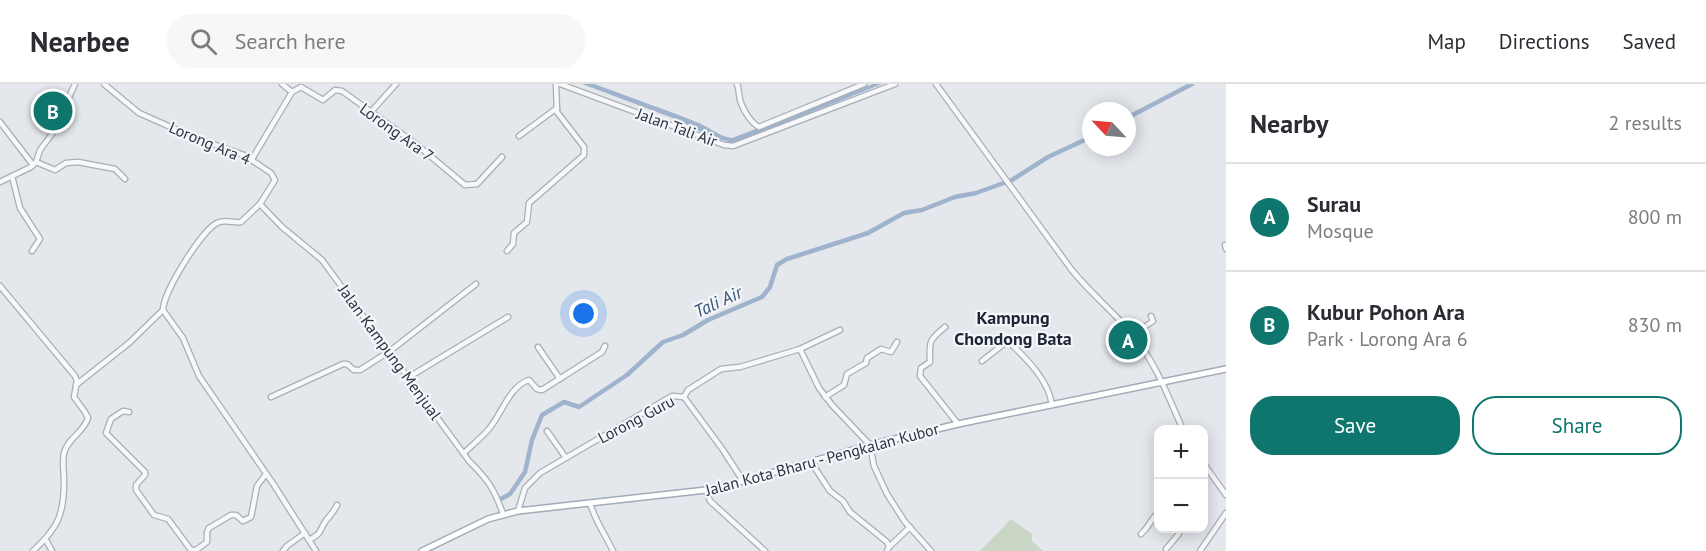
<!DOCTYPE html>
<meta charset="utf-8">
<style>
:root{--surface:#fff;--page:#f7f7f7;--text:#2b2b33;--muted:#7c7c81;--line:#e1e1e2;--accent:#0f766e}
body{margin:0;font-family:"PT Sans",sans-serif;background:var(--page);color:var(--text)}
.controls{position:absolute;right:18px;bottom:18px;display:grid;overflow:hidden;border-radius:12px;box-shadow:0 3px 15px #0003}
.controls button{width:54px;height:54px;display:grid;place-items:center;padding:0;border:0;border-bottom:2px solid var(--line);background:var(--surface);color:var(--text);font:30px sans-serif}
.compass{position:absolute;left:1082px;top:18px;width:54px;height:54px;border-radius:50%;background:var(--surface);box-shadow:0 3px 15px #0003;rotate:296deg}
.you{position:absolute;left:584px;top:230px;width:21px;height:21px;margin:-15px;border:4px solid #fff;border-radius:50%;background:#1a73e8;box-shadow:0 0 0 9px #1a73e833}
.badge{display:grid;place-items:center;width:39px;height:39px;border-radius:50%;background:var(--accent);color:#fff;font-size:20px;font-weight:700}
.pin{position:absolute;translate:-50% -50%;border:3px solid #fff;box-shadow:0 2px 6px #0006}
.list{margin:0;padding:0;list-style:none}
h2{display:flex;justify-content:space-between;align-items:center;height:78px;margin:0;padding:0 24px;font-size:26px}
h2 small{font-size:20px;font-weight:400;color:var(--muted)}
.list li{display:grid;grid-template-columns:39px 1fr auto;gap:18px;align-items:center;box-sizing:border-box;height:108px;padding:0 24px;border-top:2px solid var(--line)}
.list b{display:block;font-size:22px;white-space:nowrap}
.list p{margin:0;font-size:20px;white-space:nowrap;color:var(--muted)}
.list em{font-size:20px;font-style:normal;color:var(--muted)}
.actions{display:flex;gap:12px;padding:18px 24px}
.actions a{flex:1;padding:14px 0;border:2px solid var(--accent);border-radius:24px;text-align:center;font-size:21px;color:var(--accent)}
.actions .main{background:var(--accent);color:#fff}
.icon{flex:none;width:33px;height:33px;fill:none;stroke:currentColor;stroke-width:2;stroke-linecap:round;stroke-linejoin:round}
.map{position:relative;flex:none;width:1226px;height:467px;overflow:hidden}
header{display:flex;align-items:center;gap:36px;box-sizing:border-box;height:84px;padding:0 30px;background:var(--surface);border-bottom:2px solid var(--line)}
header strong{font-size:28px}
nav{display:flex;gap:33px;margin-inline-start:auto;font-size:21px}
.search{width:420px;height:54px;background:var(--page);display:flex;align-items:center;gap:15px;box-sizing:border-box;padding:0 21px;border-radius:33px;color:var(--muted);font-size:22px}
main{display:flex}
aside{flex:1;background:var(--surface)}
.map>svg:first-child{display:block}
.green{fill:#c9d6c5}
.water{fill:#9fb4cc}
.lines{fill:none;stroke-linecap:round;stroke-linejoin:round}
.canal{stroke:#9fb4cc;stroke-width:4.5}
.minor-casing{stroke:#a9aeb7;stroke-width:7}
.major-casing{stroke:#a3abb8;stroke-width:8}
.minor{stroke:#f7f8fa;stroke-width:4.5}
.major{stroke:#fff;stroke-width:5}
.labels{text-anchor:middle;stroke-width:4.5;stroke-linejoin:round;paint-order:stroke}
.street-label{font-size:16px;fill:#2b3445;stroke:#f4f6f9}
.water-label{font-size:18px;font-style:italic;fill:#34527a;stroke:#f4f6f9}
.neighbourhood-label{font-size:18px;font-weight:bold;fill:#1d2536;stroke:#f4f6f9}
</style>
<header>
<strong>Nearbee</strong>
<div class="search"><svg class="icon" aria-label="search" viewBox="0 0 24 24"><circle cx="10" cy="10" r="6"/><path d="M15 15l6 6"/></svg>Search here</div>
<nav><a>Map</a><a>Directions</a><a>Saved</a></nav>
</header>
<main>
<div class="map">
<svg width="1226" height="467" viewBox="0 0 1226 467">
<rect width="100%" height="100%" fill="#e4e7ec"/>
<!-- green -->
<path class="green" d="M1011,435l21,15v7l11,10h-63z"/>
<!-- water -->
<path class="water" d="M582,0h12c35,13 70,25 105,39 11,5 22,14 33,15l141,-54h9l-126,51 -24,8 -21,-6 -33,-17z"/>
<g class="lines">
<!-- canal -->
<g class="canal">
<path d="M1127,34l65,-34"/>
<path d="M501,415l9,-5 15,-22 7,-32 10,-25 22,-13 15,5 48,-32 36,-33 20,-7 25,-15 54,-23 8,-10 7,-22 10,-6 81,-26 36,-20 18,-3 33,-13 21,-4 36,-13 36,-23 43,-20"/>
</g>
<defs>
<g id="minor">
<path d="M282,0l10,8"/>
<path d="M560,0l164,61 9,1 162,-62"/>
<path d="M737,0c3,7 1,12 4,19 3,8 10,20 18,24l105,-43"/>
<path d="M936,0l135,185c19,24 42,42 61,65 24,29 36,62 51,96"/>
<path d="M370,29l26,-29"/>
<path d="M0,38l33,43"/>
<path d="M519,52l38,-28"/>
<path d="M252,75l40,-67 9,-5 22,13 12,-10 7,1 74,53 49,41 12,-1 25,-27"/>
<path d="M36,78l19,8 11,-7 12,-1 37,7 10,10"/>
<path d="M12,92l8,32 20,31 -8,12"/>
<path d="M0,98l31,-15 5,-5 4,-12 12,-16 23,-50"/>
<path d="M260,120l22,23 40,33 147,201c19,19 25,27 34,53"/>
<path d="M1225,161l1,4"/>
<path d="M507,167l6,-7 1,-11 13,-11 2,-19 55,-48v-8l-27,-35 -1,-28"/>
<path d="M0,202l75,90 2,5 -3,16 11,15 3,6c-4,14 -21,21 -24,35 -2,9 0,19 0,28 0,34 -6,47 -31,70"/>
<path d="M163,226l20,28 16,38 75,109 42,66"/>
<path d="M945,243c-16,13 -16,14 -15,35l-9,6 -1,8 38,48"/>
<path d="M1133,251l20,-14 -2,-5"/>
<path d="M538,263l22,32"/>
<path d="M800,265l19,39 13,17 38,40 4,21 13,28 18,28 26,29"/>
<path d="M982,277l23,-18h5c17,16 39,38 42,62"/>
<path d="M409,293l99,-60"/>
<path d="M76,301l53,-42 34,-33c0,-18 39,-80 54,-87 8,-4 16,0 24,-1l19,-18 15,-24 -4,-7 -27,-18 -51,-18 -54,-24 -35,-29"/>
<path d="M271,313l72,-33h4l7,6h6l30,-19 86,-67"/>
<path d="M684,313l4,-7 33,-21 19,-2 60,-18 40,-19"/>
<path d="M684,313l39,53 20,31"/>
<path d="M825,313l19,-12 3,-11 19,-11 1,-5 14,-9 10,3 6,-10"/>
<path d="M129,328l-6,-1 -12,8 -5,14 39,39v3l-9,10v5l18,25 14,4 23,31h5l11,-8v-10l2,-4 22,-13h5l7,6 8,-4 6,-31 9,-12"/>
<path d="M547,347l19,27"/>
<path d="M464,369c7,-7 16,-14 24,-23 13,-14 21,-44 41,-50l8,9 5,1 60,-38 3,-6"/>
<path d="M811,378l19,29 13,10 7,11 37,30 2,5"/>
<path d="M1204,380l22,31"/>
<path d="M706,406l4,11 55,50"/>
<path d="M590,419c5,18 15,31 23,48"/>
<path d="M518,427l7,-23 15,-15 132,-77 12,1"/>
<path d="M1141,450c9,-8 9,-14 17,-21"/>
<path d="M46,456l6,11"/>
<path d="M309,456c14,-8 9,-7 16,-18 5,-7 9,-10 12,-17"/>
<path d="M1166,465l12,-14 3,-7"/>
<path d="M283,467l4,-5 18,-13"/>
<path d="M887,467l2,-4 21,-20"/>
<path d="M1200,467l26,-38"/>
</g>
<path id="major" d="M422,467l66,-32 30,-8 188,-21 37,-9 127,-36 88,-21 268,-55"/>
</defs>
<!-- minor casing -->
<use href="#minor" class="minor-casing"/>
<!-- major casing -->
<use href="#major" class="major-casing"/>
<!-- minor -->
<use href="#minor" class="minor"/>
<!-- major -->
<use href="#major" class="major"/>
</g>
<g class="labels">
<!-- street labels -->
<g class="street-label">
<text transform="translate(677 43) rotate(20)" y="6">Jalan Tali Air</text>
<text transform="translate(397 48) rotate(36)" y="6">Lorong Ara 7</text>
<text transform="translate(210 59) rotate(23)" y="6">Lorong Ara 4</text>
<text transform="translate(390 268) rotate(54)" y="6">Jalan Kampung Menjual</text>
<text transform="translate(636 335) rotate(-28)" y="6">Lorong Guru</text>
<text transform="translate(822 375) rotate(-15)" y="6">Jalan Kota Bharu - Pengkalan Kubor</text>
</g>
<!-- water labels -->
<g class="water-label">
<text transform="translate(718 218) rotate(-25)" y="6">Tali Air</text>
</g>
<!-- neighbourhood labels -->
<g class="neighbourhood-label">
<text x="1013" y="240">Kampung<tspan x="1013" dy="21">Chondong Bata</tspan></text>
</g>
</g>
</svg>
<div class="controls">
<button>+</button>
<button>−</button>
</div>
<svg class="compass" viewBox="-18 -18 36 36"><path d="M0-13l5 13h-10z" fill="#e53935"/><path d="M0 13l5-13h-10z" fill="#7c7c81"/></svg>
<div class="you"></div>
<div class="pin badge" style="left:1128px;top:256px">A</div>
<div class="pin badge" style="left:53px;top:27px">B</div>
</div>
<aside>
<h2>Nearby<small>2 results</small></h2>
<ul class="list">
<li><span class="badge">A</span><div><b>Surau</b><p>Mosque</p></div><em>800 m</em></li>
<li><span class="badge">B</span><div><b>Kubur Pohon Ara</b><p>Park · Lorong Ara 6</p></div><em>830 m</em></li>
</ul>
<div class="actions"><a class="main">Save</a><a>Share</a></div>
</aside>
</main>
